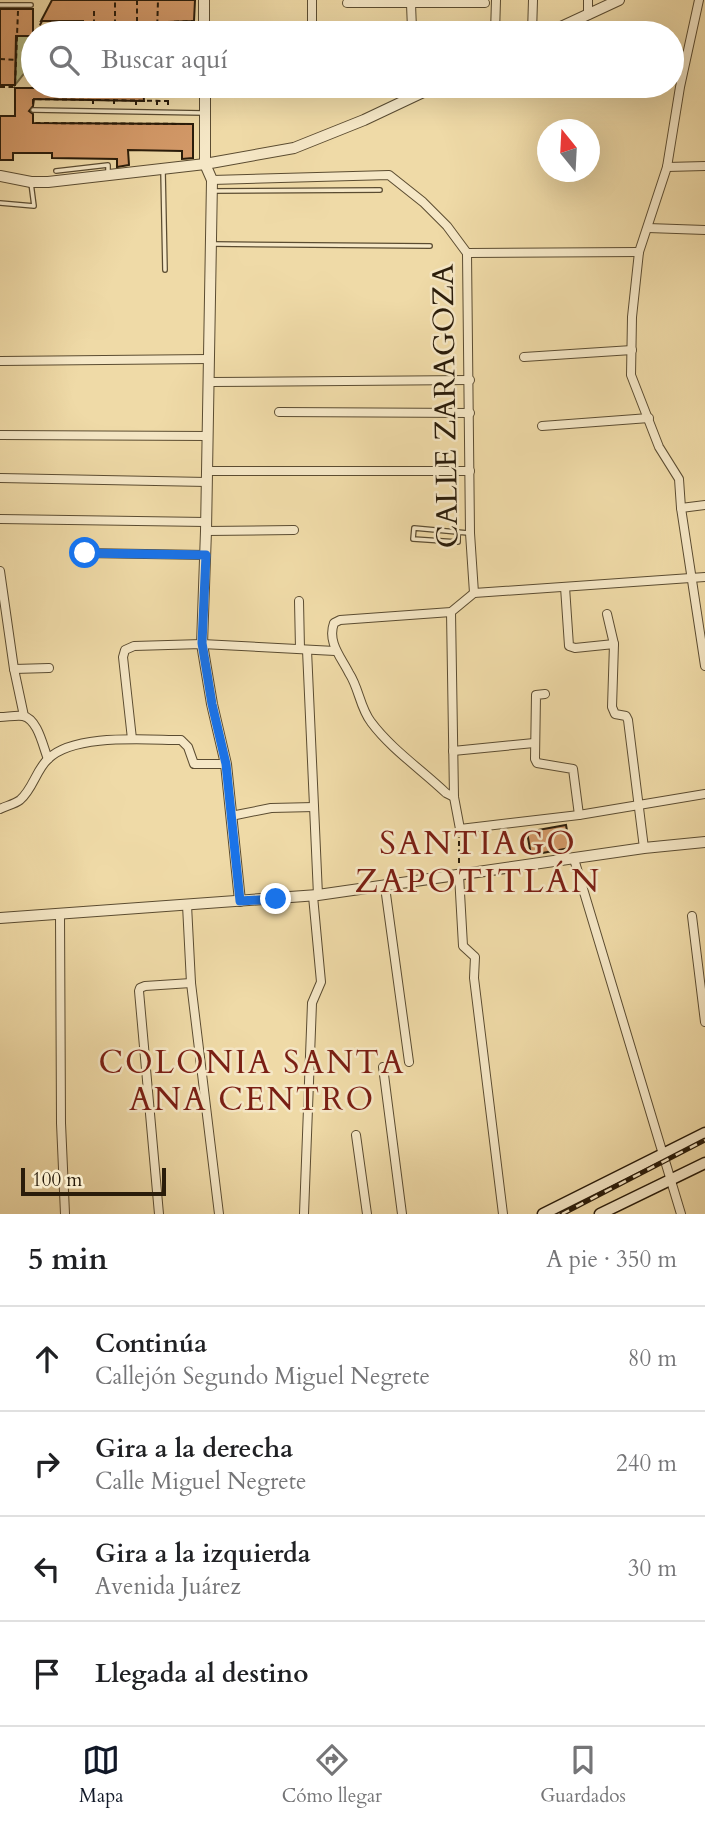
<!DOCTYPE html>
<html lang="es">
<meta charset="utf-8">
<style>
:root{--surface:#fff;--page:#f6f6f6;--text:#202124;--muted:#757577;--line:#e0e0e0;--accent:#111827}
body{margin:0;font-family:Cardo,serif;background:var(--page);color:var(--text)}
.compass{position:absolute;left:537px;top:119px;width:63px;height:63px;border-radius:50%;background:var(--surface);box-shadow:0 7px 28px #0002;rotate:342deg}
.scale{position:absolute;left:21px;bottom:18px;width:145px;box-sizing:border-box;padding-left:7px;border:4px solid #2a1c0a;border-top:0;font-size:19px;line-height:24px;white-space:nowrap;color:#2a1c0a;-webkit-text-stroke:5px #f5e7c6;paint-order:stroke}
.stop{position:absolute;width:21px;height:21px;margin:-16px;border:5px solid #1a73e8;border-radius:50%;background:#fff}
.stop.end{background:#1a73e8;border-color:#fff;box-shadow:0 2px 7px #0008}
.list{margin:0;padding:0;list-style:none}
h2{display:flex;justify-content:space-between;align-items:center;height:91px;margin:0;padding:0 28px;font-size:30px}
h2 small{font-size:23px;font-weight:400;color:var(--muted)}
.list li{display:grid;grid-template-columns:46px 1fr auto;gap:21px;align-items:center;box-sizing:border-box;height:105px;padding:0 28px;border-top:2px solid var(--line)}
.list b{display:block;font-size:26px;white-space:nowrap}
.list p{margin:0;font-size:23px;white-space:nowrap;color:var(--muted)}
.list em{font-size:23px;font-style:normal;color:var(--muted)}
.icon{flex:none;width:38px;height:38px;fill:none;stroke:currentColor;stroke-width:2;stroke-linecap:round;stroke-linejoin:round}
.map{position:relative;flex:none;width:705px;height:1214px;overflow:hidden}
.search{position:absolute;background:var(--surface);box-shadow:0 7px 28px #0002;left:21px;right:21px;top:21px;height:77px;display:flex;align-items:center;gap:18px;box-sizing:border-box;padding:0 24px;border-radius:38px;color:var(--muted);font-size:26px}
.sheet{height:511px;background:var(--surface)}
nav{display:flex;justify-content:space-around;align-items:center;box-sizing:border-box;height:98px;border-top:2px solid var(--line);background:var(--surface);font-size:19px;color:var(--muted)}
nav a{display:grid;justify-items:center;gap:4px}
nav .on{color:var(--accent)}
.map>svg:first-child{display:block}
.green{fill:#b9c088;stroke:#726e49;stroke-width:2}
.building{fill:#d39968;stroke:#2a1c0a;stroke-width:2}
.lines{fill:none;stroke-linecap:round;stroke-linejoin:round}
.service-casing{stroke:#5b4c31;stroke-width:6}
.minor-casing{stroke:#5b4c31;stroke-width:10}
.tertiary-casing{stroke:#5b4c31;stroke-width:12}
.secondary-casing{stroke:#2a1c0a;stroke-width:13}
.path{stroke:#2a1c0a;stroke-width:2;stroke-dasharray:5 3.5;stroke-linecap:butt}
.service{stroke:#f5e7c6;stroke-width:3.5}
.minor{stroke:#f5e7c6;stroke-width:8}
.tertiary{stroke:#f5e7c6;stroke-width:10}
.secondary{stroke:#f5e7c6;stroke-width:10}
.rail-casing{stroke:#2a1c0a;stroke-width:5}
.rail{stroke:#f5e7c6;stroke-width:2.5;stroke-dasharray:8;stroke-linecap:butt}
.route{stroke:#1a73e8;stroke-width:9}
.labels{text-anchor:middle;stroke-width:5;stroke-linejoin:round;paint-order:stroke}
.street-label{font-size:30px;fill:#2a1c0a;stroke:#f5e7c6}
.neighbourhood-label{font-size:32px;letter-spacing:2px;fill:#7a1f14;stroke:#f5e7c6}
.quarter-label{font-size:33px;letter-spacing:2px;fill:#7a1f14;stroke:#f5e7c6}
</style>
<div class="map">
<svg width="705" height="1214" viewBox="0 0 705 1214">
<rect width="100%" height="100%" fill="#efdaa7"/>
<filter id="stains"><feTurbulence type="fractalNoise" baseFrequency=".00286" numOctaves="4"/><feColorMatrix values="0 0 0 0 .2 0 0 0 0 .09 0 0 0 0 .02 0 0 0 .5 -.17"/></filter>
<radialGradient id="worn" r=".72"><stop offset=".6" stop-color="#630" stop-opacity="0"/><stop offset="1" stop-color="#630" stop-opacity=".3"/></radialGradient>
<!-- green -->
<path class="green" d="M17,36h16l-7,35 -11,14z"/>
<!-- building -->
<g class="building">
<path d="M52,0h143l-1,21 -26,1v11h-85v-12h-42z"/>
<path d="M0,9h33v27h-17l-1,49h-15z"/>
<path d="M33,86h110l1,15 -110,-2 -1,7 -4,5 4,3v9l160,1v34l-11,1v-8l-54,-1 1,15 -12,2v-8l-65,-1v-5h-39v7h-13v-44h15v-28h18z"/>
<path d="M566,825l4,23 -39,7 -4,-23z"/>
</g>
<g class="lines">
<defs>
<g id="service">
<path d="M0,5h31"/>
<path d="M33,110l171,3"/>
<path d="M56,171l52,-6v8"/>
<path d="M163,171l2,99"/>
<path d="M213,191l167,-1"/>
<path d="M0,203l34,3 -3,-23"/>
<path d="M213,244l217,2"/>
<path d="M458,532v10l-45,-3 1,-11 54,5"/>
</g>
<g id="minor">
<path d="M699,0l-19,87 -13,80 -28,85 -7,65 -1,58 28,72 20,32 2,29 24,158"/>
<path d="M347,3h138"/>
<path d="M411,4l1,25 7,4"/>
<path d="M588,15v-15"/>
<path d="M312,33v-33"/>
<path d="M495,33l1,-33"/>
<path d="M532,33l1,-33"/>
<path d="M351,86h35"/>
<path d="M667,167l38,-1"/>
<path d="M212,180l177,-5 34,27 24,24 20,27 3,280 4,60"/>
<path d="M648,228l57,2"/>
<path d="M467,253l172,-1"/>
<path d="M524,357l108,-7"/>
<path d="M0,361l209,-2"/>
<path d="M209,382l261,-2"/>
<path d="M279,412l191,1"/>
<path d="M542,426l107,-8"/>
<path d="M0,435l208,1"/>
<path d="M207,471h263"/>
<path d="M0,478l207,4"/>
<path d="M681,508l24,-3"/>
<path d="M0,519l206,3"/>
<path d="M206,531l88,-1"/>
<path d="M85,553l121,2"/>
<path d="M0,571l14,98 10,47"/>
<path d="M565,587l4,59 6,2 39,-4 -2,63 3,7 11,2 2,4 16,128"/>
<path d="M299,601l1,48"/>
<path d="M451,612l3,185 6,32 119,-14 126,-21"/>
<path d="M607,614l7,30"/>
<path d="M307,650l11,245"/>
<path d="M14,669l35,-1"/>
<path d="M545,694l-9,1 -1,64 2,4 36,6 6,46"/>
<path d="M0,717c7,0 16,-2 23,-1 15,3 20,31 25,43"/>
<path d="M132,739l-9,-82 2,-7 9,-4 68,-2 133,7"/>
<path d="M453,751l81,-8"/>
<path d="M454,797l-8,-4c-24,-23 -55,-44 -75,-71 -11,-14 -12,-34 -22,-49 -8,-16 -22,-31 -15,-50l6,-3 111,-8 23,-19 231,-16"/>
<path d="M0,809c6,-3 15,-5 20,-9 13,-11 16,-30 28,-41 26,-26 99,-19 133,-19l7,7 6,17h32"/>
<path d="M231,816l40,-8 43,-1"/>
<path d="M574,859l107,355"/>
<path d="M459,875l4,71 12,11 -1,21 29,236"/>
<path d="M385,887l24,175"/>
<path d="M187,905l4,78 28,231"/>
<path d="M60,914l1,209 4,91"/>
<path d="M692,916l13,106"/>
<path d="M383,1067l19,147"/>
<path d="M356,1135l11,79"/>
<path d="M159,1214l-20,-223 1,-3 5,-2 46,-3"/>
<path d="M304,1214l8,-211 9,-21 -8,-86"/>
</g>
<g id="tertiary">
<path d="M204,33v-33"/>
<path d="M548,33l71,-33"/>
<path d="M205,86v78l7,16 -6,351 -4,113 10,60 14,60 14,137"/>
<path d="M0,176l31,6h17l157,-18 89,-16 70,-28 72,-34"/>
<path d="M0,918l318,-23 326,-47 61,-6"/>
</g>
<g id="secondary">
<path d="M543,1214l162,-81"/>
<path d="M600,1214l105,-51"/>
</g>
</defs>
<!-- service casing -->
<use href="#service" class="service-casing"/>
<!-- minor casing -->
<use href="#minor" class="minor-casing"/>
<!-- tertiary casing -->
<use href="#tertiary" class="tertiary-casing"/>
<!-- secondary casing -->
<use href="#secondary" class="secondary-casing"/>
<!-- path -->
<g class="path">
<path d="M137,0v33"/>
<path d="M36,33l6,-12h41v12"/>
<path d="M94,33v-25"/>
<path d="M115,33v-33"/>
<path d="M157,33l1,-33"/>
<path d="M168,33v-11l26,-1"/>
<path d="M33,43v29"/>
<path d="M0,59l16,1"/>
<path d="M0,87h13l2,-2 3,-74"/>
<path d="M169,97h22"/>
<path d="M33,104v-5l135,2"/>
<path d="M93,104v-18"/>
<path d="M114,104v-18"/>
<path d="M136,105v-19"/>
<path d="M157,105v-19"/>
<path d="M168,105v-17l25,-1"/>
<path d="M33,117v6l160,1"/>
<path d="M459,863v-26"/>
</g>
<!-- service -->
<use href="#service" class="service"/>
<!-- minor -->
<use href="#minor" class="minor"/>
<!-- tertiary -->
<use href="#tertiary" class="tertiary"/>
<!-- secondary -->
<use href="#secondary" class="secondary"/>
<defs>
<path id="rail" d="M562,1214l143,-74"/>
</defs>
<!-- rail casing -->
<use href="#rail" class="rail-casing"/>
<!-- rail -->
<use href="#rail" class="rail"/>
</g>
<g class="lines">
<!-- route -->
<path class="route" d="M85,553l121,2 -4,88 10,61 14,60 14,137 36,-2"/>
</g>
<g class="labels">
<!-- street labels -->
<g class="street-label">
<text transform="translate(445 406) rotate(-91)" y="10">CALLE ZARAGOZA</text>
</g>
<!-- neighbourhood labels -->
<g class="neighbourhood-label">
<text x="252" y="1073">COLONIA SANTA<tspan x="252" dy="37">ANA CENTRO</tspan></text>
</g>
<!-- quarter labels -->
<g class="quarter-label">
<text x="478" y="854">SANTIAGO<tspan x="478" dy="38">ZAPOTITLÁN</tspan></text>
</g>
</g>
<rect width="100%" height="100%" filter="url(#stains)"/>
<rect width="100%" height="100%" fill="url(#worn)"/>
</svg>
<svg class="compass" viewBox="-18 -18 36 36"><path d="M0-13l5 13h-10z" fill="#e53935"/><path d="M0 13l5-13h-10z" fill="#757577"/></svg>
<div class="scale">100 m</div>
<div class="stop" style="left:85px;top:553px"></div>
<div class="stop end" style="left:276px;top:899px"></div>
<div class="search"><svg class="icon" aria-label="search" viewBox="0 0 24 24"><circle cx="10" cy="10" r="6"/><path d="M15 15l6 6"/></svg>Buscar aquí</div>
</div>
<section class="sheet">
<h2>5 min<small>A pie · 350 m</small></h2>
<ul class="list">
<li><svg class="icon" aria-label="ahead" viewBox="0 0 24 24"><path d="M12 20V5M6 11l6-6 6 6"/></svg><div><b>Continúa</b><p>Callejón Segundo Miguel Negrete</p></div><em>80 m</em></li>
<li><svg class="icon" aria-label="right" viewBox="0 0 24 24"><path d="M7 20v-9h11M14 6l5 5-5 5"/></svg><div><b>Gira a la derecha</b><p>Calle Miguel Negrete</p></div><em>240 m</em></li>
<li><svg class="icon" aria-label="left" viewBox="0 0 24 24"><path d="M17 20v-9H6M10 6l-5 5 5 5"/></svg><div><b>Gira a la izquierda</b><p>Avenida Juárez</p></div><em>30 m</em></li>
<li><svg class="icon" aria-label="arrive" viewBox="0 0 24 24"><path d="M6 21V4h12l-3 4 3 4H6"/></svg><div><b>Llegada al destino</b></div></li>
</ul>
</section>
<nav>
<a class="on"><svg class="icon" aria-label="map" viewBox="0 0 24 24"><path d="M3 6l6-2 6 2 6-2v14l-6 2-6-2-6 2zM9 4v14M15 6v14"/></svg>Mapa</a>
<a><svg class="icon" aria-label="directions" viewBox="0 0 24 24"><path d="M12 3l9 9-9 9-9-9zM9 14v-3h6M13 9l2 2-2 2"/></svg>Cómo llegar</a>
<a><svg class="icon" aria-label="saved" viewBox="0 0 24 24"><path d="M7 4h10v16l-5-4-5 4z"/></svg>Guardados</a>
</nav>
